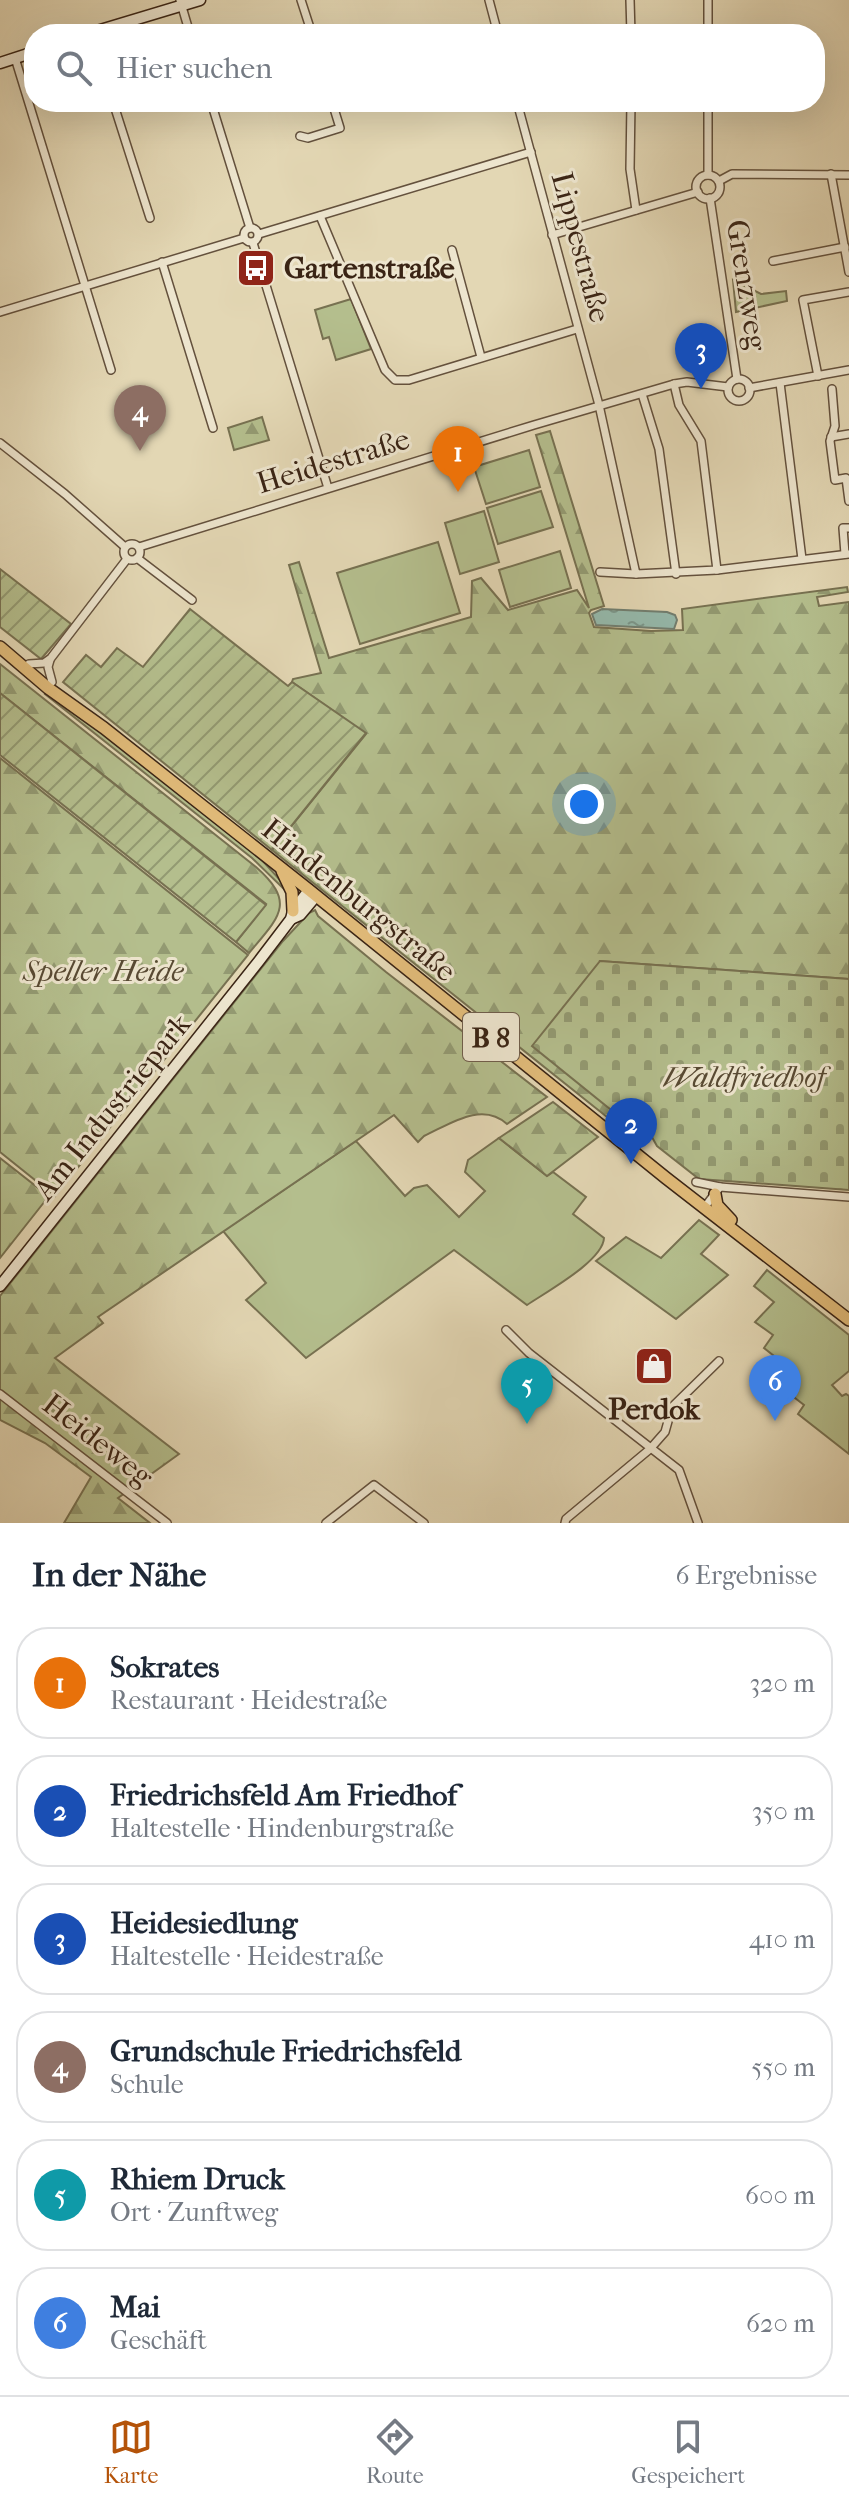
<!DOCTYPE html>
<html lang="de">
<meta charset="utf-8">
<style>
:root{--surface:#fff;--page:#f6f6f7;--text:#1f2937;--muted:#747a83;--line:#e0e1e3;--accent:#b45309}
body{margin:0;font-family:"IM FELL French Canon",serif;background:var(--page);color:var(--text)}
.you{position:absolute;left:584px;top:804px;width:28px;height:28px;margin:-20px;border:6px solid #fff;border-radius:50%;background:#1a73e8;box-shadow:0 0 0 12px #1a73e833}
.badge{display:grid;place-items:center;width:52px;height:52px;border-radius:50%;background:var(--accent);color:#fff;font-size:26px;font-weight:700}
.pin{position:absolute;translate:-50% -66px;filter:drop-shadow(0 2px 4px #0008)}
.pin::after{content:'';position:absolute;top:42px;width:28px;height:24px;background:inherit;clip-path:polygon(0 0,100% 0,50% 100%)}
.list{margin:0;padding:0;list-style:none}
h2{display:flex;justify-content:space-between;align-items:center;height:104px;margin:0;padding:0 32px;font-size:34px}
h2 small{font-size:26px;font-weight:400;color:var(--muted)}
.list li{display:grid;grid-template-columns:52px 1fr auto;gap:24px;align-items:center;box-sizing:border-box;height:112px;margin:0 16px 16px;padding:0 16px;border:2px solid var(--line);border-radius:32px}
.list b{display:block;font-size:30px;white-space:nowrap}
.list p{margin:0;font-size:26px;white-space:nowrap;color:var(--muted)}
.list em{font-size:26px;font-style:normal;color:var(--muted)}
.icon{flex:none;width:44px;height:44px;fill:none;stroke:currentColor;stroke-width:2;stroke-linecap:round;stroke-linejoin:round}
.map{position:relative;flex:none;width:849px;height:1523px;overflow:hidden}
.search{position:absolute;background:var(--surface);box-shadow:0 8px 32px #0002;left:24px;right:24px;top:24px;height:88px;display:flex;align-items:center;gap:20px;box-sizing:border-box;padding:0 28px;border-radius:32px;color:var(--muted);font-size:30px}
.sheet{height:872px;background:var(--surface)}
nav{display:flex;justify-content:space-around;align-items:center;box-sizing:border-box;height:112px;border-top:2px solid var(--line);background:var(--surface);font-size:22px;color:var(--muted)}
nav a{display:grid;justify-items:center;gap:4px}
nav .on{color:var(--accent)}
.map>svg:first-child{display:block}
.green{fill:#b4be8d;stroke:#777151;stroke-width:2}
.forest{fill:url(#forest-firs);stroke:#777151;stroke-width:2}
.cemetery{fill:url(#cemetery-stones);stroke:#777151;stroke-width:2}
.garden{fill:url(#garden-furrows);stroke:#777151;stroke-width:2}
.water{fill:url(#water-ripples);stroke:#717e70;stroke-width:2}
.lines{fill:none;stroke-linecap:round;stroke-linejoin:round}
.street-casing{stroke:#64513d;stroke-width:10}
.secondary-casing{stroke:#3a2415;stroke-width:13}
.primary-casing{stroke:#3a2415;stroke-width:14}
.street{stroke:#ede5ce;stroke-width:7}
.secondary{stroke:#ede5ce;stroke-width:10}
.primary{stroke:#e2bc7a;stroke-width:11}
.labels{text-anchor:middle;stroke-width:6;stroke-linejoin:round;paint-order:stroke}
.shield{fill:#ede5ce;stroke:#705e4c;stroke-width:2}
.shield-label{font-size:28px;font-weight:bold;fill:#3a2415}
.street-label{font-size:30px;fill:#3a2415;stroke:#ede5ce}
.poi-label{font-size:30px;font-weight:bold;fill:#3a2415;stroke:#ede5ce;text-anchor:start}
.park-label{font-size:30px;font-style:italic;fill:#584a33;stroke:#ede5ce}
</style>
<div class="map">
<svg width="849" height="1523" viewBox="0 0 849 1523">
<defs>
<pattern id="forest-firs" width="22" height="20" patternUnits="userSpaceOnUse" patternTransform="scale(2)"><rect width="22" height="20" fill="#b4be8d"/><path d="M5 1l3.5 6h-7zM16 11l3.5 6h-7z" fill="#939a72"/></pattern>
<pattern id="cemetery-stones" width="16" height="16" patternUnits="userSpaceOnUse" patternTransform="scale(2)"><rect width="16" height="16" fill="#b4be8d"/><path d="M2 7V4a2 2 0 0 1 4 0v3zM10 15v-3a2 2 0 0 1 4 0v3z" fill="#939a72"/></pattern>
<pattern id="garden-furrows" width="10" height="10" patternUnits="userSpaceOnUse" patternTransform="scale(2)"><rect width="10" height="10" fill="#b4be8d"/><path d="M-1 1l2-2M0 10L10 0M9 11l2-2" fill="none" stroke="#939a72"/></pattern>
<pattern id="water-ripples" width="26" height="14" patternUnits="userSpaceOnUse" patternTransform="scale(2)"><rect width="26" height="14" fill="#95baad"/><path d="M2 4q2-2 4 0t4 0M15 11q2-2 4 0t4 0" fill="none" stroke="#7b978c"/></pattern>
</defs>
<rect width="100%" height="100%" fill="#e3d7b4"/>
<filter id="stains"><feTurbulence type="fractalNoise" baseFrequency=".0025" numOctaves="4"/><feColorMatrix values="0 0 0 0 .2 0 0 0 0 .09 0 0 0 0 .02 0 0 0 .5 -.17"/></filter>
<radialGradient id="worn" r=".72"><stop offset=".6" stop-color="#630" stop-opacity="0"/><stop offset="1" stop-color="#630" stop-opacity=".3"/></radialGradient>
<!-- green -->
<g class="green">
<path d="M733,280l28,14 25,-3 1,10 -51,11z"/>
<path d="M351,299l20,50 -35,11 -7,-23 -6,2 -8,-29z"/>
<path d="M529,450l11,37 -54,17 -12,-37z"/>
<path d="M541,491l12,36 -55,17 -11,-36z"/>
<path d="M484,511l15,51 -39,12 -15,-51z"/>
<path d="M438,542l22,71 -100,31 -23,-71z"/>
<path d="M560,551l11,37 -61,19 -11,-37z"/>
<path d="M48,690l213,169 20,22 5,10 -34,-33 -207,-164z"/>
<path d="M499,1138l48,38 6,-4 33,25 -13,17 31,24c-1,23 -58,54 -77,67l-73,-55 -148,108 -60,-58 20,-17 -43,-52 133,-90 49,55 9,-8 13,-3 32,32 26,-26 -20,-19 3,-12z"/>
<path d="M699,1220l20,15 -18,19 27,21 -52,44 -80,-58 30,-24 35,21z"/>
<path d="M767,1270l82,65v36l-17,14 10,11 4,-2 3,2v58l-51,-40 6,-9 -27,-21 11,-17 -24,-19 9,-13 -18,-13 19,-20 -20,-16z"/>
</g>
<!-- forest -->
<g class="forest">
<path d="M262,417l7,23 -35,10 -6,-22z"/>
<path d="M550,431l54,175 -13,4 -2,3 5,14 57,4 32,-1 -1,-21 165,-22 1,5 -31,5 2,9 30,-4v377l-249,-18 31,165 -9,3 -350,-279 94,-116 -74,-52 1,-3 28,-6 -32,-108 10,-3 30,96 142,-41 1,-36 9,-3 27,32 69,-20 12,18 -53,-173z"/>
<path d="M0,664l256,203c41,36 23,50 -7,86l-13,-11 30,-38 -266,-211z"/>
<path d="M0,758l248,197 -193,241 -55,-44z"/>
<path d="M315,910l3,6 68,56 161,125 -40,27c-25,-23 -57,0 -83,12l-6,6 -24,-27 -296,202 5,6 -48,35 124,96 -61,44 32,25h-86l27,-46 -46,-34 -45,-23v-124l283,-355 26,-28z"/>
<path d="M553,1102l45,35 -51,39 -48,-38z"/>
<path d="M0,1158l42,33 3,4v6l-45,57z"/>
</g>
<!-- cemetery -->
<path class="cemetery" d="M600,961l249,18v211l-150,-11 -42,-33 -9,-16 -17,-4 -99,-80z"/>
<!-- garden -->
<g class="garden">
<path d="M0,569l71,55 -30,35 -41,-32z"/>
<path d="M190,609l98,77 4,-4 74,51 -94,117 -209,-168 23,-27 15,12 16,-19 26,19z"/>
<path d="M0,693l266,212 -30,37 -236,-187z"/>
</g>
<!-- water -->
<path class="water" d="M602,609l65,3 8,3 2,5 -3,9 -78,-4 -4,-11z"/>
<g class="lines">
<defs>
<g id="street">
<path d="M180,0l10,34"/>
<path d="M301,0l11,34"/>
<path d="M489,0l9,34"/>
<path d="M630,0l1,34"/>
<path d="M474,34l22,-6"/>
<path d="M708,34v-34"/>
<path d="M15,58l96,312"/>
<path d="M113,102l37,116"/>
<path d="M211,102l39,126"/>
<path d="M392,102l1,3"/>
<path d="M517,102l82,303 37,169 81,-4 -16,-129 -22,-36 -5,-21"/>
<path d="M631,102l-1,67 6,41"/>
<path d="M300,136l8,2 32,-10 -8,-26"/>
<path d="M831,174l18,98"/>
<path d="M708,175v-73"/>
<circle cx="708" cy="187" r="12"/>
<path d="M719,181l13,-7 117,1"/>
<path d="M710,198l27,181"/>
<path d="M320,216l65,154 10,10h14l168,-51"/>
<circle cx="251" cy="235" r="7"/>
<path d="M259,234l272,-82"/>
<path d="M552,235l146,-43"/>
<path d="M253,243l75,245"/>
<path d="M452,250l29,107"/>
<path d="M773,261l72,-14"/>
<path d="M162,262l51,166"/>
<path d="M0,312l244,-74"/>
<path d="M818,376l-15,-76 46,-8"/>
<circle cx="739" cy="390" r="11"/>
<path d="M780,383l22,176"/>
<path d="M749,388l100,-18"/>
<path d="M832,389l3,37 -5,15 5,39 11,-2 3,23"/>
<path d="M642,394l17,55 17,125"/>
<path d="M831,437l18,-3"/>
<path d="M0,443l65,51 60,53"/>
<circle cx="132" cy="552" r="8"/>
<path d="M139,547l395,-122 140,-41 13,-2 41,5"/>
<path d="M845,554l-2,-26h6"/>
<path d="M137,558l55,42"/>
<path d="M717,570l132,-16"/>
<path d="M600,572l36,2"/>
<path d="M50,660l-2,7 4,15"/>
<path d="M29,664l15,-1 7,-5 76,-99"/>
<path d="M696,1182l24,5 -16,21"/>
<path d="M720,1187l129,10"/>
<path d="M506,1330l23,23 150,117 19,53"/>
<path d="M0,1394l167,129"/>
<path d="M326,1523l48,-38 50,38"/>
<path d="M565,1523l1,-4 84,-70 15,-17 7,-25 47,-46"/>
</g>
<g id="secondary">
<path d="M87,34l113,-34"/>
<path d="M0,63l34,-11"/>
<path d="M291,919l9,-4 16,-19"/>
<path d="M0,1286l259,-325 32,-42 2,-8 16,-21"/>
</g>
<g id="primary">
<path d="M0,647l48,41 56,40 205,162 357,288 183,142"/>
<path d="M282,871l10,21 1,19"/>
<path d="M715,1194l2,11 14,15"/>
</g>
</defs>
<!-- street casing -->
<use href="#street" class="street-casing"/>
<!-- secondary casing -->
<use href="#secondary" class="secondary-casing"/>
<!-- primary casing -->
<use href="#primary" class="primary-casing"/>
<!-- street -->
<use href="#street" class="street"/>
<!-- secondary -->
<use href="#secondary" class="secondary"/>
<!-- primary -->
<use href="#primary" class="primary"/>
</g>
<!-- icons -->
<defs>
<symbol id="bus-square" viewBox="-11 -11 22 22"><rect x="-9" y="-9" width="18" height="18" rx="4" fill="#8f2418" stroke="#ede5ce"/><path d="M-5-6H5V4H4V6H2V4H-2V6H-4V4H-5ZM-3.5-4V0h7V-4ZM-3.5 1.2v1.5H-2V1.2ZM2 1.2v1.5H3.5V1.2Z" fill="#fff"/></symbol>
<symbol id="shop-square" viewBox="-11 -11 22 22"><rect x="-9" y="-9" width="18" height="18" rx="4" fill="#8f2418" stroke="#ede5ce"/><path d="M-5-2.5h2.3a2.7 3.5 0 0 1 5.4 0H5L5.5 6h-11ZM-1.5-2.5h3a1.5 2.3 0 0 0-3 0Z" fill="#fff"/></symbol>
</defs>
<g fill-rule="evenodd">
<use href="#bus-square" x="234" y="246" width="44" height="44"/>
<use href="#shop-square" x="632" y="1344" width="44" height="44"/>
</g>
<g class="labels">
<!-- shield labels -->
<rect class="shield" x="463" y="1013" width="56" height="48" rx="6"/>
<g class="shield-label">
<text x="491" y="1047">B 8</text>
</g>
<!-- street labels -->
<g class="street-label">
<text transform="translate(581 247) rotate(75)" y="10">Lippestraße</text>
<text transform="translate(747 285) rotate(81)" y="10">Grenzweg</text>
<text transform="translate(333 461) rotate(-17)" y="10">Heidestraße</text>
<text transform="translate(359 900) rotate(39)" y="10">Hindenburgstraße</text>
<text transform="translate(112 1107) rotate(-51)" y="10">Am Industriepark</text>
<text transform="translate(98 1440) rotate(38)" y="10">Heideweg</text>
</g>
<!-- poi labels -->
<g class="poi-label">
<text x="284" y="278">Gartenstraße</text>
<text x="654" y="1419" text-anchor="middle">Perdok</text>
</g>
<!-- park labels -->
<g class="park-label">
<text x="103" y="981">Speller Heide</text>
<text x="744" y="1087">Waldfriedhof</text>
</g>
</g>
<rect width="100%" height="100%" filter="url(#stains)"/>
<rect width="100%" height="100%" fill="url(#worn)"/>
</svg>
<div class="you"></div>
<div class="pin badge" style="left:458px;top:492px;background:#e8710a">1</div>
<div class="pin badge" style="left:631px;top:1164px;background:#1a4fb4">2</div>
<div class="pin badge" style="left:701px;top:389px;background:#1a4fb4">3</div>
<div class="pin badge" style="left:140px;top:451px;background:#8d6e63">4</div>
<div class="pin badge" style="left:527px;top:1424px;background:#0f9aa8">5</div>
<div class="pin badge" style="left:775px;top:1421px;background:#3f7fe0">6</div>
<div class="search"><svg class="icon" aria-label="search" viewBox="0 0 24 24"><circle cx="10" cy="10" r="6"/><path d="M15 15l6 6"/></svg>Hier suchen</div>
</div>
<section class="sheet">
<h2>In der Nähe<small>6 Ergebnisse</small></h2>
<ul class="list">
<li><span class="badge" style="background:#e8710a">1</span><div><b>Sokrates</b><p>Restaurant · Heidestraße</p></div><em>320 m</em></li>
<li><span class="badge" style="background:#1a4fb4">2</span><div><b>Friedrichsfeld Am Friedhof</b><p>Haltestelle · Hindenburgstraße</p></div><em>350 m</em></li>
<li><span class="badge" style="background:#1a4fb4">3</span><div><b>Heidesiedlung</b><p>Haltestelle · Heidestraße</p></div><em>410 m</em></li>
<li><span class="badge" style="background:#8d6e63">4</span><div><b>Grundschule Friedrichsfeld</b><p>Schule</p></div><em>550 m</em></li>
<li><span class="badge" style="background:#0f9aa8">5</span><div><b>Rhiem Druck</b><p>Ort · Zunftweg</p></div><em>600 m</em></li>
<li><span class="badge" style="background:#3f7fe0">6</span><div><b>Mai</b><p>Geschäft</p></div><em>620 m</em></li>
</ul>
</section>
<nav>
<a class="on"><svg class="icon" aria-label="map" viewBox="0 0 24 24"><path d="M3 6l6-2 6 2 6-2v14l-6 2-6-2-6 2zM9 4v14M15 6v14"/></svg>Karte</a>
<a><svg class="icon" aria-label="directions" viewBox="0 0 24 24"><path d="M12 3l9 9-9 9-9-9zM9 14v-3h6M13 9l2 2-2 2"/></svg>Route</a>
<a><svg class="icon" aria-label="saved" viewBox="0 0 24 24"><path d="M7 4h10v16l-5-4-5 4z"/></svg>Gespeichert</a>
</nav>
